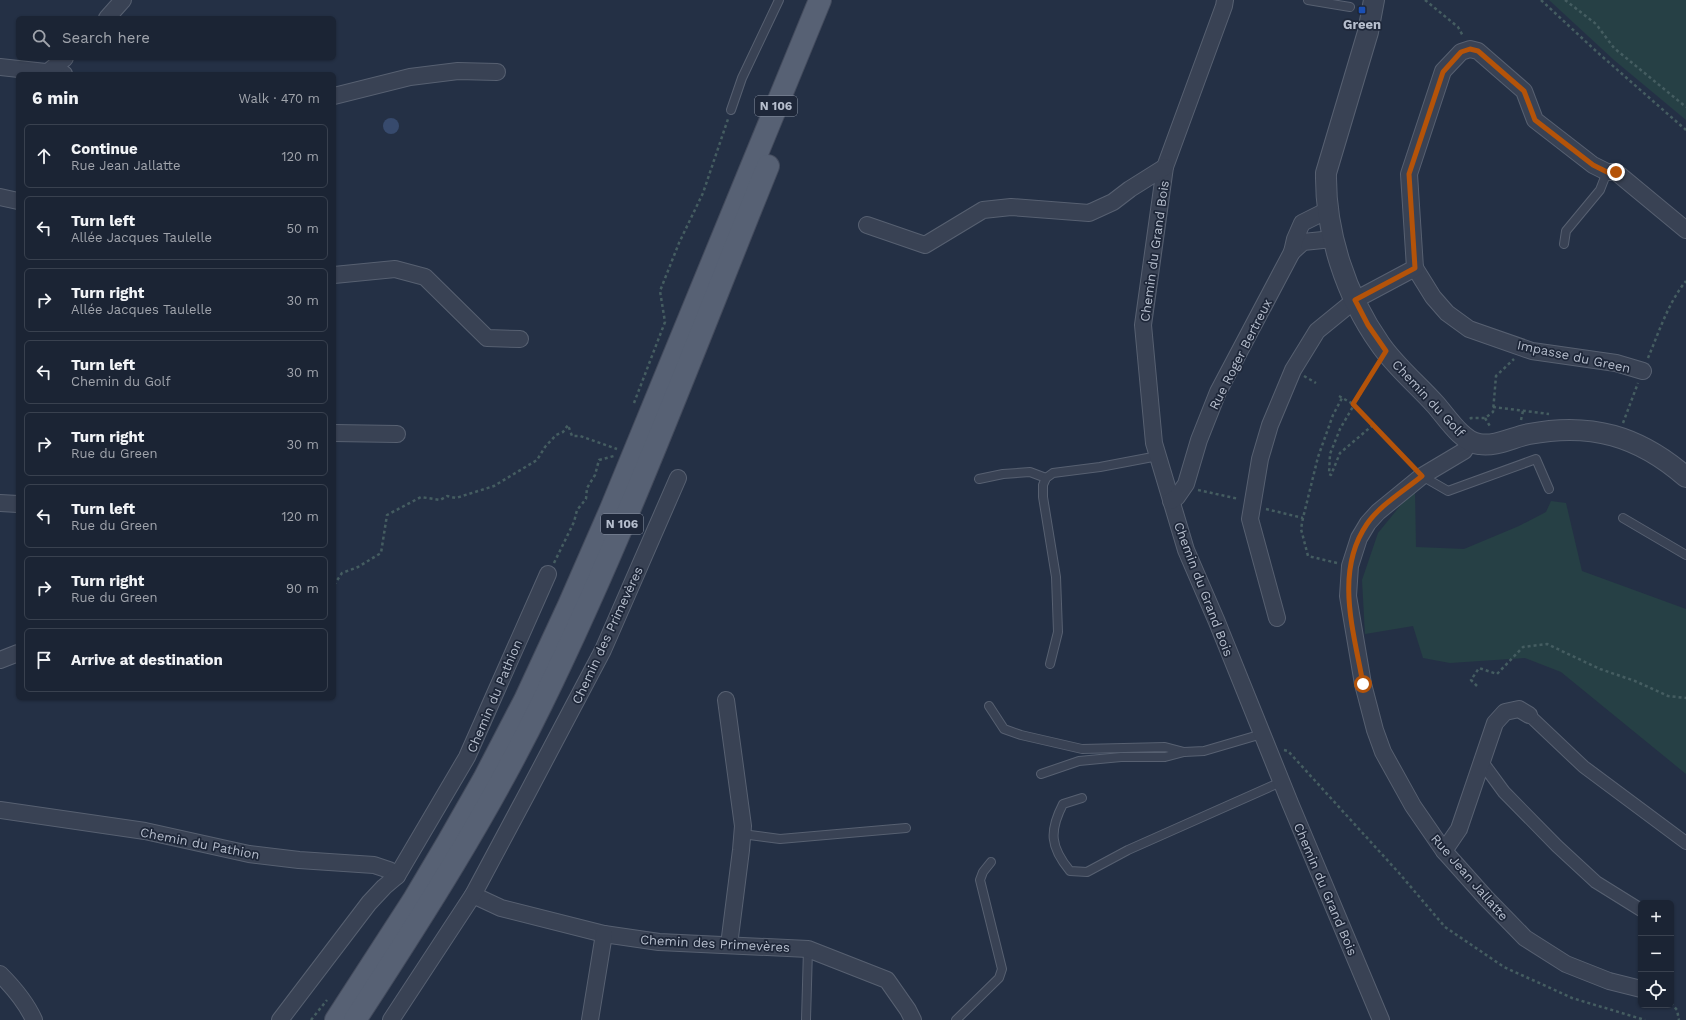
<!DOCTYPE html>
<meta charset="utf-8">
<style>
:root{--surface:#1b2434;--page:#283040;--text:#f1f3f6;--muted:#a0a4ac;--line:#39414f}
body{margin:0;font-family:"Work Sans",sans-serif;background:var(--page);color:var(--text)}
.controls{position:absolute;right:12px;bottom:12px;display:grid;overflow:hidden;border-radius:6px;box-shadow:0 1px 3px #0004}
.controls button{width:36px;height:36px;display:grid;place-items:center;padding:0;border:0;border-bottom:1px solid var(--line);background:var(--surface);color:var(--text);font:20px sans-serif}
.stop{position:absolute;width:12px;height:12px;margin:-9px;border:3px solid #b45309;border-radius:50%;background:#fff}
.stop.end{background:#b45309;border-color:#fff;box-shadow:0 1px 4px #0008}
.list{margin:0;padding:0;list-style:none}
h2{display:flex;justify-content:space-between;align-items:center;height:52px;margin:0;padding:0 16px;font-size:17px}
h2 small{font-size:13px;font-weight:400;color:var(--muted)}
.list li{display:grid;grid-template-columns:26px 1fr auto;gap:12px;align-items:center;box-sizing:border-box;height:64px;margin:0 8px 8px;padding:0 8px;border:1px solid var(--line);border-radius:6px}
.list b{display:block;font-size:15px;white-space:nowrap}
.list p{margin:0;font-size:13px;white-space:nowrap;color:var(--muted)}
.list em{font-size:13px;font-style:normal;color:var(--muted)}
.icon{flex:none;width:22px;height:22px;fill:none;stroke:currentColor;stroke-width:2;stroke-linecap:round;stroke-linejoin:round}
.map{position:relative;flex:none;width:1686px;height:1020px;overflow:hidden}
.search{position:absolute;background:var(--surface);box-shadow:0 1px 3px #0004;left:16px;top:16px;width:320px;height:44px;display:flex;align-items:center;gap:10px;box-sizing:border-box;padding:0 14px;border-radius:6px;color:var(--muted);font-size:15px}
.panel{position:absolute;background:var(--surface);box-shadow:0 1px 3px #0004;left:16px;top:72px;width:320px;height:628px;border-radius:6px}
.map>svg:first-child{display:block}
.green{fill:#264045}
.water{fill:#374a6d}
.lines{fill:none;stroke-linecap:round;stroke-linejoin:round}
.service-casing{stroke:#576071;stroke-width:10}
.pedestrian-casing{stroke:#576071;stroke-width:14}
.minor-casing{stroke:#576071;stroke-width:18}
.tertiary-casing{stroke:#576071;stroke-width:22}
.primary-casing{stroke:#434b5d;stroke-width:24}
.path{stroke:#455d61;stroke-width:2.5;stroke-dasharray:3 3;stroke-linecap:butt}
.service{stroke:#394254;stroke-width:8}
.pedestrian{stroke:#394254;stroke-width:12}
.minor{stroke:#394254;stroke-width:16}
.tertiary{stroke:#394254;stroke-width:20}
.primary{stroke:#576174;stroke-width:22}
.route{stroke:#b45309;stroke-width:5}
.transit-dot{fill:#1a4fb4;stroke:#1e2739;stroke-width:1.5}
.labels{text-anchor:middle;stroke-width:3.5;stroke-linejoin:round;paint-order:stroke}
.shield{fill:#1e2739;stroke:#8891a1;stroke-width:1}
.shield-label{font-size:12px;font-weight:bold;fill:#b6becd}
.poi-label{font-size:13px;font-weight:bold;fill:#b6becd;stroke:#1e2739}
.street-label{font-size:13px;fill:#b6becd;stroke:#1e2739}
</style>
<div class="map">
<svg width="1686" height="1020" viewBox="0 0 1686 1020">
<rect width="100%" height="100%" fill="#243045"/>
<!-- green -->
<g class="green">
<path d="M1549,0h137v120l-72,-60z"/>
<path d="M1415,491l1,56 48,2 55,-23 27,-14 5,-11 15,2 16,68 104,38v165l-125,-102 -36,-14 -75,5 -27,-5 -10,-32 -48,8 -3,-54 16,-47 31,-38z"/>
</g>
<!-- water -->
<circle class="water" cx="391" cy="126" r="8"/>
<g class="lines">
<defs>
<g id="service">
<path d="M1308,0l42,7"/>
<path d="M731,110l11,-32 37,-78"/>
<path d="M1564,244l2,-13 34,-41 7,-18"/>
<path d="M1422,476l26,15 88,-32 13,30"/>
<path d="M979,479l24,-5 27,-2 16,6"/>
<path d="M1623,518l63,37"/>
<path d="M1050,664l8,-32 -1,-28 -1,-27 -13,-80v-12l3,-7 7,-5 47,-6 58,-11"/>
<path d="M989,706l15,23 17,6 61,14 83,-2 19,5 20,-1 58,-17"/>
<path d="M1041,774l38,-13 42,-4h44l19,-5"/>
<path d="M1082,798l-19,6c-14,27 -13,43 7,67l17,1 41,-22 153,-68"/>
<path d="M742,834l38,5 126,-11"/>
<path d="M806,1020l2,-71"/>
<path d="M956,1020l43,-42 3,-9 -22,-89 3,-8 8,-10"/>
</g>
<g id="pedestrian">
<path d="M1529,715l55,52 102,76"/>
<path d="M1482,762l22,30 53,54 39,36 45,28"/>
</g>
<g id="minor">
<path d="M1225,0l-1,6 -59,161 -22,158 11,118 32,107 31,72 73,181 91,217"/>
<path d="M107,18l16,-18"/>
<path d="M0,67l64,7"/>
<path d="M48,72l17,-14"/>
<path d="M334,96l76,-19 48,-6 39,1"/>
<path d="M0,197l18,4"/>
<path d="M867,225l58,20 58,-35 28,-3 78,6 24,-11 17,-13 35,-22"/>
<path d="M1292,252l11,-10 30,-3"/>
<path d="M1415,268l18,29 14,16 22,16 63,22 84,12 27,8"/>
<path d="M334,275l61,-6 30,8 62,61 33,1"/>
<path d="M334,433l63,1"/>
<path d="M1470,441l-6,10 -42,25 -44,36 -10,11 -9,15 -9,28 -2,30 15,88 12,46 8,22 30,54 31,45 42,47 39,40 41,26 43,17 32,8"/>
<path d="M1171,501l6,-4 9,-13 13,-44 19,-48 74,-140 3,-13 7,-16 26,-13"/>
<path d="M0,503l18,1"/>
<path d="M1277,618l-27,-99 10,-60 10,-34 23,-55 24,-39 38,-31 60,-32 -6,-94 34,-103 18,-19 9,-3 8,2 46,40 11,29 58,45 14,7h9l70,58"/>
<path d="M0,660l18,-7"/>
<path d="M726,700l17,126 -2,24 -12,95"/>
<path d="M0,810l145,21 104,23 50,6 75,5 15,5 8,6"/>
<path d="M1444,851l15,-22 36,-106 10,-11 14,-3 10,6"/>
<path d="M473,895l28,13 103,26 55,8 149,7 79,31 21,30 5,10"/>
<path d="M0,974c14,14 26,28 34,46"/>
<path d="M280,1020l89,-117 15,-16 13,-11 70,-119 81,-183"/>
<path d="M391,1020l82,-125 55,-103 75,-142 75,-172"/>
<path d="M590,1020l14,-86"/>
</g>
<path id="tertiary" d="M1374,0l-6,32 -42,141c-1,59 20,123 54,171 15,22 37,40 55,60 11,12 27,38 44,40 17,3 34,-7 50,-10 62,-12 110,2 157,43"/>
<g id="primary">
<path d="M336,1020l77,-119 35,-59 36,-63 41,-79 44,-95 42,-96 209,-509"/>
<path d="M355,1020c67,-103 133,-206 187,-317 85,-174 153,-357 226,-537"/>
</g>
</defs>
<!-- service casing -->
<use href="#service" class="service-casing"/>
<!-- pedestrian casing -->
<use href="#pedestrian" class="pedestrian-casing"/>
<!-- minor casing -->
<use href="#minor" class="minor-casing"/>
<!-- tertiary casing -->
<use href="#tertiary" class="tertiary-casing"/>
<!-- primary casing -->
<use href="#primary" class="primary-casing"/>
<!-- path -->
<g class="path">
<path d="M1425,0l33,27 5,9"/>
<path d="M1541,0l56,52 89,78"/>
<path d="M1565,0l31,24 18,24 72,59"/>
<path d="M1648,358c11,-26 20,-55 38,-77"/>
<path d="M1304,376l12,7"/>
<path d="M1339,396l14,8 59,62"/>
<path d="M634,403l31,-81 -5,-31 19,-48 24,-50 25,-74"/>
<path d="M1493,407l56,7"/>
<path d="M1485,418l6,10"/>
<path d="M1470,419l1,-1h14l8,-6 3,-36 18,-17"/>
<path d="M1521,420l2,-9"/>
<path d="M1623,423l15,-40"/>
<path d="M1373,425l-33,28 -9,22 -2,-1 1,-20 10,-25 37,-64"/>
<path d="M1198,490l41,9"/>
<path d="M1266,509l37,9"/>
<path d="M554,563l20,-41 3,-12 9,-11 1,-11 8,-13 4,-15 15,-4"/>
<path d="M1337,563l-29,-7 -7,-27 2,-11 15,-61 15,-42 9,-17"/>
<path d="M334,585l8,-12 16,-6 23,-14 6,-38 34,-18 19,3 7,-4 9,2 38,-12 43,-26 8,-13 11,-12 7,-3 5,-7 4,11h8l37,13"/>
<path d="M1477,686l-6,-6 8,-12 18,6 26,-27 24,-3 53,25 35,12 33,15 18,2"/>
<path d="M1284,750l4,1 111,122 46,54 59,40 68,31 73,22"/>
<path d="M1671,1003l6,7 2,10"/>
<path d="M311,1020l16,-20"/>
</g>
<!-- service -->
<use href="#service" class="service"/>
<!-- pedestrian -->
<use href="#pedestrian" class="pedestrian"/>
<!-- minor -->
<use href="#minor" class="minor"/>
<!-- tertiary -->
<use href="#tertiary" class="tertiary"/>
<!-- primary -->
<use href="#primary" class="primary"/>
</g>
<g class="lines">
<!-- route -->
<path class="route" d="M1363,684c-9,-52 -29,-112 4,-160 12,-18 38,-34 55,-48l-69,-72 33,-53 -18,-26 -13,-25 60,-32 -6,-94 34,-102 18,-20 9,-3 8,2 46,40 11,29 58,45 14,7h9"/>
</g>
<!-- markers -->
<rect class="transit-dot" x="1358" y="6" width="8" height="8" rx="2"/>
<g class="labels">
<!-- shield labels -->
<g class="shield">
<rect x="755" y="96" width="42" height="20" rx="3"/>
<rect x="601" y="514" width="42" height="20" rx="3"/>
</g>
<g class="shield-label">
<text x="776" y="110">N 106</text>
<text x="622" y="528">N 106</text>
</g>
<!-- poi labels -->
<g class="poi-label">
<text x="1362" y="29">Green</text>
</g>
<!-- street labels -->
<g class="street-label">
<text transform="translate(1154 251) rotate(-82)" y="5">Chemin du Grand Bois</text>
<text transform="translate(1240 354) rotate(-63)" y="5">Rue Roger Bertreux</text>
<text transform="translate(1574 356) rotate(12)" y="5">Impasse du Green</text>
<text transform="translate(1429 398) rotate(47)" y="5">Chemin du Golf</text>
<text transform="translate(1204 589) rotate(69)" y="5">Chemin du Grand Bois</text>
<text transform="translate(607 635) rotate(-65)" y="5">Chemin des Primevères</text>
<text transform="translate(494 696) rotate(-67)" y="5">Chemin du Pathion</text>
<text transform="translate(200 843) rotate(11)" y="5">Chemin du Pathion</text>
<text transform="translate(1470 877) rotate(49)" y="5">Rue Jean Jallatte</text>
<text transform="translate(1326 889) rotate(67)" y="5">Chemin du Grand Bois</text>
<text transform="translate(715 943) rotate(3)" y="5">Chemin des Primevères</text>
</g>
</g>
</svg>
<div class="controls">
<button>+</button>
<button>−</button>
<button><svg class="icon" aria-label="locate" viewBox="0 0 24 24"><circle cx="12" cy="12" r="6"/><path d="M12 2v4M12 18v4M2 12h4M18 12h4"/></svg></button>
</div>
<div class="stop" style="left:1363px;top:684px"></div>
<div class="stop end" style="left:1616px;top:172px"></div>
<div class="search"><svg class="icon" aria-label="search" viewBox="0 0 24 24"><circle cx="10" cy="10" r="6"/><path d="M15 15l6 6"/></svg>Search here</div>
<section class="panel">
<h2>6 min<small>Walk · 470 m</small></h2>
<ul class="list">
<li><svg class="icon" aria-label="ahead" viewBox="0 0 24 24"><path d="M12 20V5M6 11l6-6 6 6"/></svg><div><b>Continue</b><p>Rue Jean Jallatte</p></div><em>120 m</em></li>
<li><svg class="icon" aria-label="left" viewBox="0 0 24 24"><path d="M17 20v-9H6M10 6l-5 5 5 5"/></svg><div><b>Turn left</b><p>Allée Jacques Taulelle</p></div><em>50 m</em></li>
<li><svg class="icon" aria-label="right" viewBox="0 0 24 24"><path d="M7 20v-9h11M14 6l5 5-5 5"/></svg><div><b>Turn right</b><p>Allée Jacques Taulelle</p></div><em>30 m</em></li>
<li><svg class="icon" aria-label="left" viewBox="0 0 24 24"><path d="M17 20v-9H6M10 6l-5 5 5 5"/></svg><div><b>Turn left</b><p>Chemin du Golf</p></div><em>30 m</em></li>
<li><svg class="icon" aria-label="right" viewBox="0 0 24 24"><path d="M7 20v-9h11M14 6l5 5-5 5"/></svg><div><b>Turn right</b><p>Rue du Green</p></div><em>30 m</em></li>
<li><svg class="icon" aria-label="left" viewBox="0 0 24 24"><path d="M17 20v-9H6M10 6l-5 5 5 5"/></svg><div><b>Turn left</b><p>Rue du Green</p></div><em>120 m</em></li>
<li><svg class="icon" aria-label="right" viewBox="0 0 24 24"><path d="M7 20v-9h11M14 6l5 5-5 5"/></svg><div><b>Turn right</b><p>Rue du Green</p></div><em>90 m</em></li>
<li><svg class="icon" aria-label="arrive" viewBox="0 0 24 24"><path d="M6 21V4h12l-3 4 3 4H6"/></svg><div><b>Arrive at destination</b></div></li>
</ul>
</section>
</div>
